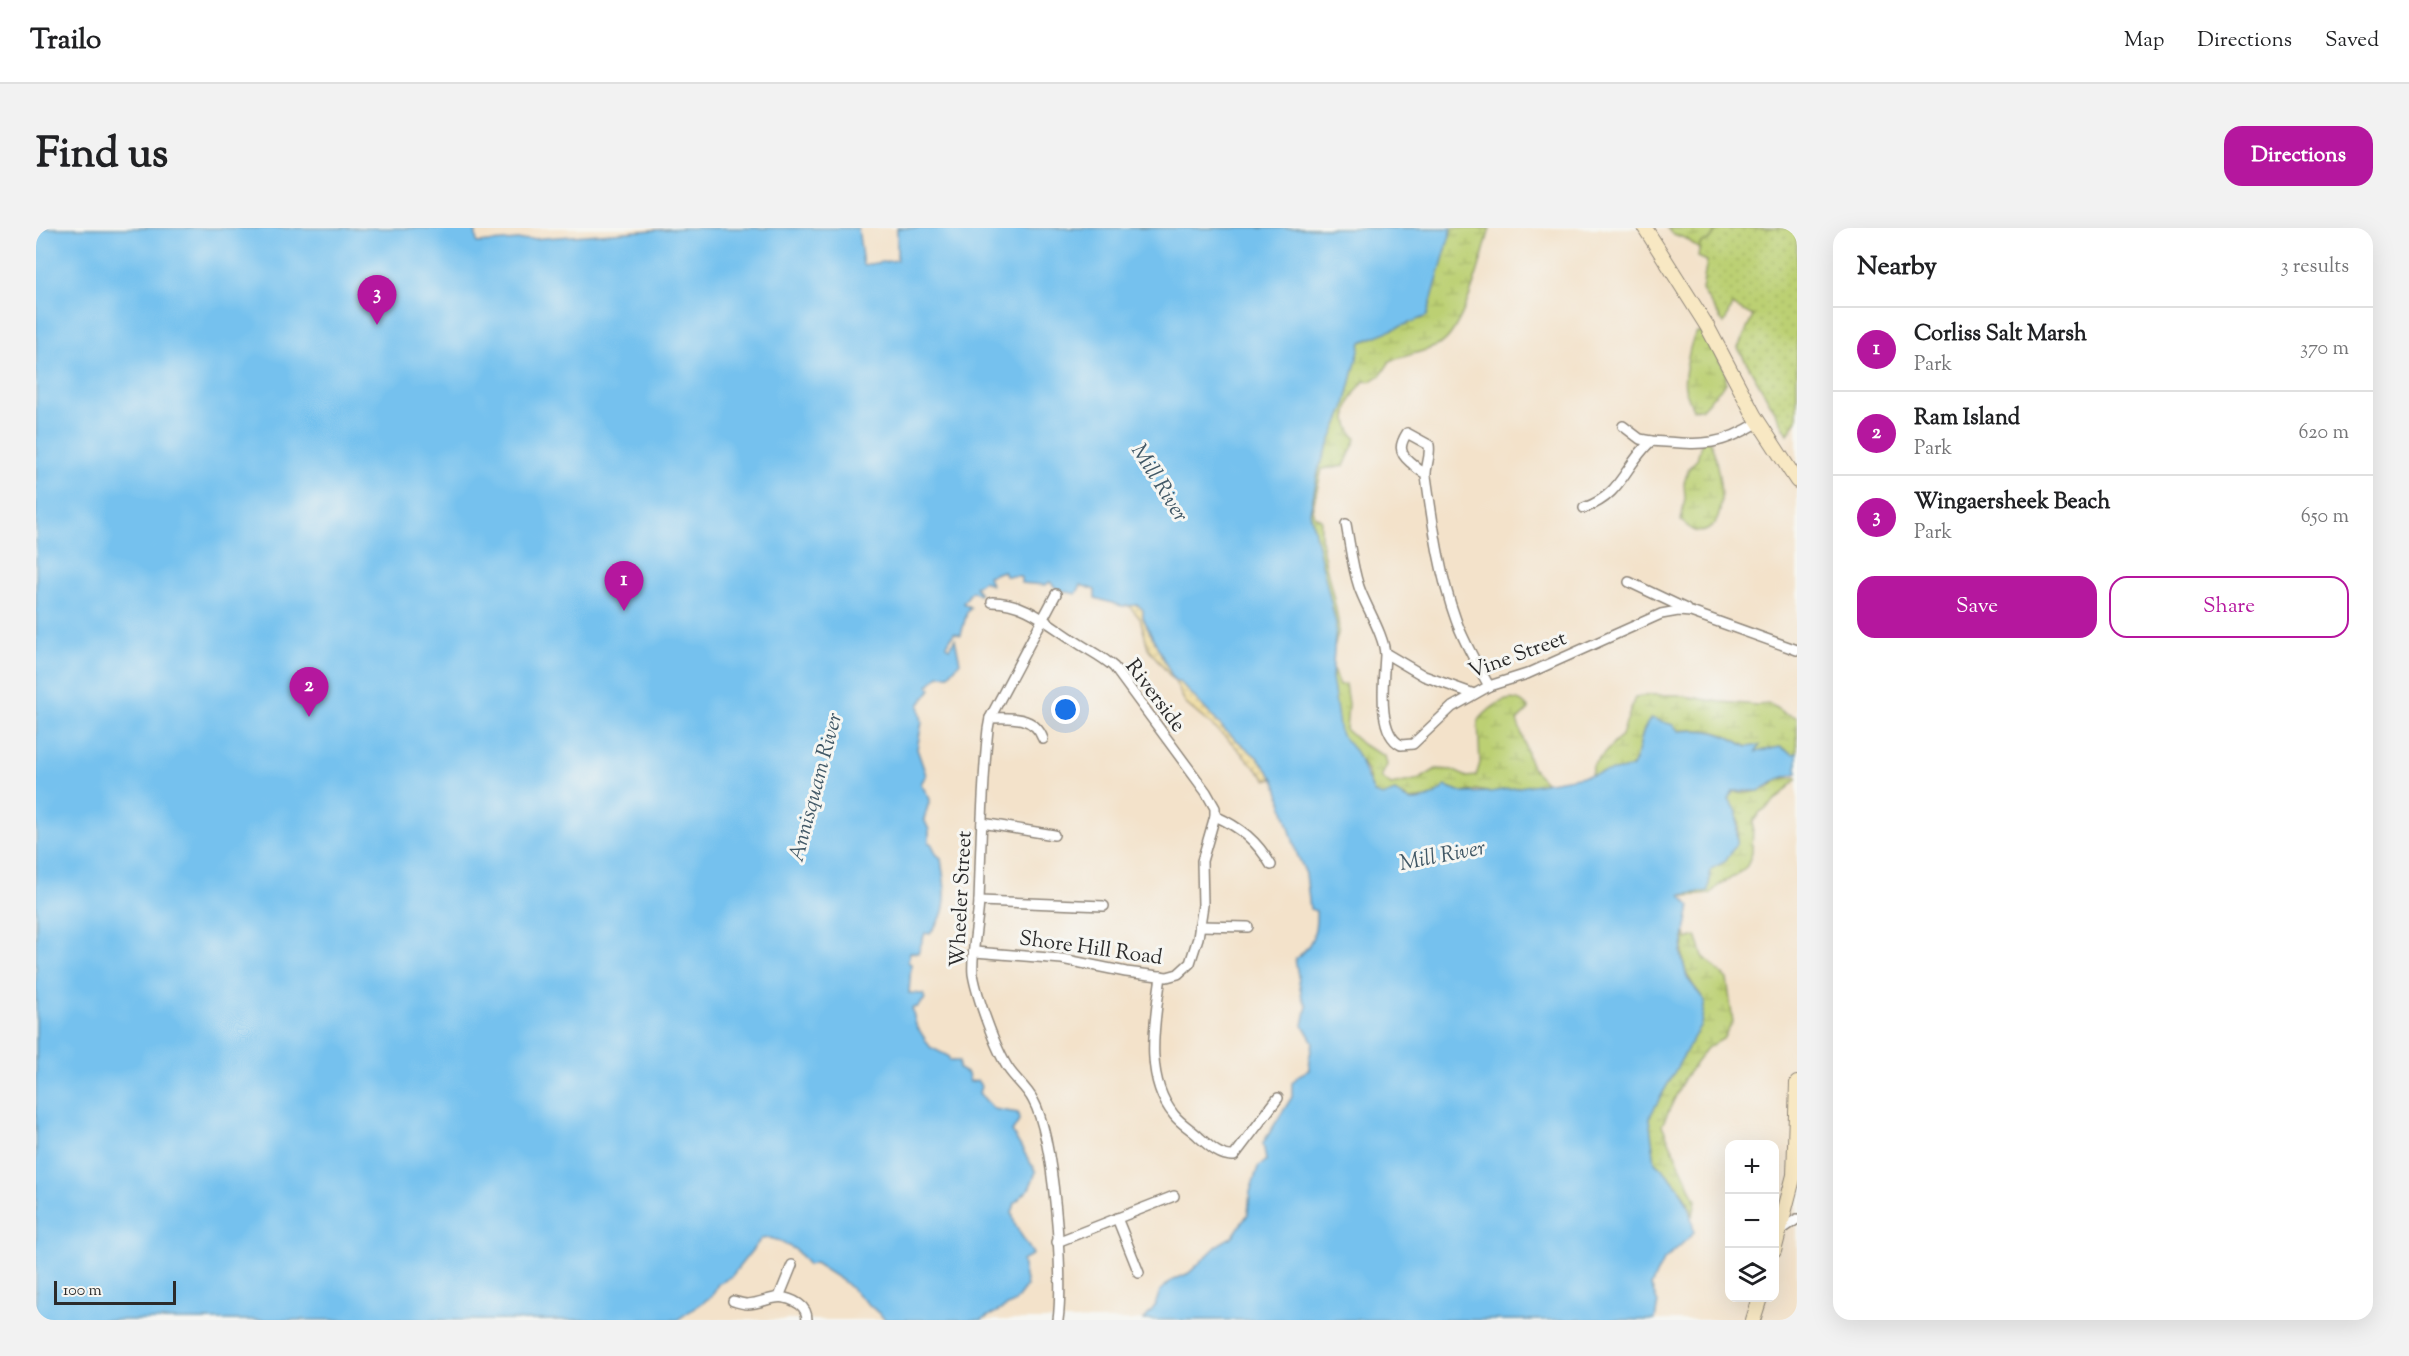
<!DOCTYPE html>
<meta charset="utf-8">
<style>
:root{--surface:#fff;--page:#f2f2f2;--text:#202124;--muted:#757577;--line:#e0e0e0;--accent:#b5179e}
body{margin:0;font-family:"Sorts Mill Goudy",serif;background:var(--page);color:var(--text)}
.controls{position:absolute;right:18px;bottom:18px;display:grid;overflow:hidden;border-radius:12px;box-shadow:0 6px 24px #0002}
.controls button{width:54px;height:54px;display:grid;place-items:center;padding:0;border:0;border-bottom:2px solid var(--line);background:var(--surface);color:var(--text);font:30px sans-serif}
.scale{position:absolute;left:18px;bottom:15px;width:122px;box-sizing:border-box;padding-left:6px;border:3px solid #2b2b2b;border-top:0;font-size:16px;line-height:21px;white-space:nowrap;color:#2b2b2b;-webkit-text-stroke:4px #f6f6f2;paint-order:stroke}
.you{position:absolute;left:1030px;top:482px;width:21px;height:21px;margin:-15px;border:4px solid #fff;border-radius:50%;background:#1a73e8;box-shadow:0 0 0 9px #1a73e833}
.badge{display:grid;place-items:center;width:39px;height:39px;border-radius:50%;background:var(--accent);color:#fff;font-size:20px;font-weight:700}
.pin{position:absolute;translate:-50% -50px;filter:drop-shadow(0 2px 3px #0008)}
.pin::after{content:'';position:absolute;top:32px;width:21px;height:18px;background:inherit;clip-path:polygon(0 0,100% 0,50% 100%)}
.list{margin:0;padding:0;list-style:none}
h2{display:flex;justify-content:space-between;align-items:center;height:78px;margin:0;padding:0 24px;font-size:26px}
h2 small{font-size:20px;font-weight:400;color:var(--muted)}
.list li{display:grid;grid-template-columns:39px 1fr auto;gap:18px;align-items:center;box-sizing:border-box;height:84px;padding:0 24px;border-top:2px solid var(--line)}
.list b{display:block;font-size:22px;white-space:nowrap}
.list p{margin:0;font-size:20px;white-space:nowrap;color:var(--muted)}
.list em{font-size:20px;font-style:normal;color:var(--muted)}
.actions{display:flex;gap:12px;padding:18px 24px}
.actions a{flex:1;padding:14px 0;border:2px solid var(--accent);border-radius:18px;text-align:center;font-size:21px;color:var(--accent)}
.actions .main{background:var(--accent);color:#fff}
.icon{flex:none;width:33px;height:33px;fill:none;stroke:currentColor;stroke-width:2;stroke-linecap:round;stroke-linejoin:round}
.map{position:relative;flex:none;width:1761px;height:1092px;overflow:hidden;border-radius:18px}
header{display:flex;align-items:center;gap:36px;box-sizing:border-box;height:84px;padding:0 30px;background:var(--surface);border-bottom:2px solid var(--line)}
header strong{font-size:28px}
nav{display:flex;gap:33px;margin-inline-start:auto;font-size:21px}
.intro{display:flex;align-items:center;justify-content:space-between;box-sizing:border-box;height:144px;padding:0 36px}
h1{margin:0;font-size:42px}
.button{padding:15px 27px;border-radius:18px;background:var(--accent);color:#fff;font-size:21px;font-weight:700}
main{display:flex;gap:36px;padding:0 36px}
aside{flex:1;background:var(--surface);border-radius:18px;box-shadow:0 6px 24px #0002}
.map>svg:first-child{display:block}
.wetland{fill:url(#wetland-marsh);stroke:#747e4f;stroke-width:1.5}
.sand{fill:url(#sand-dots);stroke:#8c8264;stroke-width:1.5}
.park{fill:url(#park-dots);stroke:#747e4f;stroke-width:1.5}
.water{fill:#74c1ee;stroke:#50768c;stroke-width:1.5}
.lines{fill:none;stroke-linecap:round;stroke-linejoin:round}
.minor-casing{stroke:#8f867a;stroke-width:12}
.secondary-casing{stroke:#8f867a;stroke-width:16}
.minor{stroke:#fff;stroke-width:9}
.secondary{stroke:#f8e8c3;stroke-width:14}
.labels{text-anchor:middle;stroke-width:6;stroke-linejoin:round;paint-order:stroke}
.street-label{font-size:21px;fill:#2b2b2b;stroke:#f6f6f2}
.water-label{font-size:22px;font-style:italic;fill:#415866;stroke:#f6f6f2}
</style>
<header>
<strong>Trailo</strong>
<nav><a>Map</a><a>Directions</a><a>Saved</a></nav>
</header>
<div class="intro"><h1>Find us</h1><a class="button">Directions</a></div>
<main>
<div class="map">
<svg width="1761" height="1092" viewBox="0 0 1761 1092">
<defs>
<pattern id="wetland-marsh" width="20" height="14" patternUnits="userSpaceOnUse" patternTransform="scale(1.5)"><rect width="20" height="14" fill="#bcd073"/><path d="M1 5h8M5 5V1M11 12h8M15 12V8" fill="none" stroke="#a2b364"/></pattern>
<pattern id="sand-dots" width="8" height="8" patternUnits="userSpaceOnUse" patternTransform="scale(1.5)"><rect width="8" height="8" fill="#eeda9e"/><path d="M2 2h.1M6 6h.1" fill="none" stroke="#cb8" stroke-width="1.8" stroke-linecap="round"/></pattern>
<pattern id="park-dots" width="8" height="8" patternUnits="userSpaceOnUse" patternTransform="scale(1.5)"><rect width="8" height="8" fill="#bcd073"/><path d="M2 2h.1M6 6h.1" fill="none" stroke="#a2b364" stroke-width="1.8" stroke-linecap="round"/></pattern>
</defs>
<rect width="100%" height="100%" fill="#f6f6f2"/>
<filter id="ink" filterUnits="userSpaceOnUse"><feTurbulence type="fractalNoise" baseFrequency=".0167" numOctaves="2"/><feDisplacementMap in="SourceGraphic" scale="12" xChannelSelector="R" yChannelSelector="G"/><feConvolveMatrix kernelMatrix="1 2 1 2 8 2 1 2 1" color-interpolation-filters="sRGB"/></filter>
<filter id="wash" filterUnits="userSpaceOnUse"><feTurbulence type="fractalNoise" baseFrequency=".008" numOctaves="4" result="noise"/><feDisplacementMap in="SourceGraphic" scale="24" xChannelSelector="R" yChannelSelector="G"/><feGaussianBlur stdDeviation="1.35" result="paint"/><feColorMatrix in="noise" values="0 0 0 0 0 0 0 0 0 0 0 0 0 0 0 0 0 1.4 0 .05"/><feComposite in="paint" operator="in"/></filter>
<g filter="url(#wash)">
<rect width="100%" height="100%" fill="#f3e2ca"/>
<!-- wetland -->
<g class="wetland">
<path d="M1071,0h383c-7,26 -27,106 -51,117 -15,7 -33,10 -49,16l-8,13 -12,8 -5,-2c-17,19 -26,38 -9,59l-12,27 -22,3 -10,41 3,6 6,3c-2,36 12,66 17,102 3,14 -5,24 -7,37 0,7 5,19 8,27l6,-1 3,20 -2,26 17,15 22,11 2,9 -6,12 10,8 29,-6 16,-10 16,1 15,7 9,-1 4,-13 -2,-42c12,-14 35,-34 51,-12l-12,12c7,15 8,31 15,46 4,7 11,12 16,18l-56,8 -16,-3 -12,3 -26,1 -9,4 -20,2 -14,-9 -18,8c-7,-7 -6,-19 -10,-28 -6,-12 -14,-22 -24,-32l-253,-465z"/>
<path d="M1631,0h66l-32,23 -14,-12 -16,-6z"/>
<path d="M1661,104l8,1 21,38v12l-25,26h-8c-11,-23 -10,-27 -5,-51 2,-10 3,-17 9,-26z"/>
<path d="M1667,209l7,3c7,21 21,76 -1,89 -12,7 -18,0 -28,-8l4,-23 -1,-15 4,-13 9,-11z"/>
<path d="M1616,467h26l42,7 37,3 13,-1 14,9 13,4v36l-4,1 -13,-7 -24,5c-30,-18 -42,-25 -77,-21l-7,-6 -17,-4 -15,22 -1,14 -11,14 -38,6 4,-13 28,-29 13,-38z"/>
<path d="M1761,549v2l-26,26 -11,7 -7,10 -1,31 -5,13 -12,10 -16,9 -9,9 -24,2 -8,-6 59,-48c5,-31 -3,-27 -14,-51l25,2 11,-2 11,-4 9,-8z"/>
<path d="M1650,704l1,7 9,-3 7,20 24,23 6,43 -10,17 -16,9 -23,31 -22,46 34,75 -3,16c-6,-23 -25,-42 -42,-58l-5,-38 59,-119c-20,-26 -27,-36 -19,-69z"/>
</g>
<!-- sand -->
<path class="sand" d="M1099,366l144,182 -12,4 -38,-40 -43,-36 -11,-22 -27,-34 -8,-30 -12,-13z"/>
<!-- park -->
<path class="park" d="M1682,0h79v192l-9,14 -50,-86 15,-32 -21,-11 -8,19 -22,-34 5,-29 -9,-4 2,-13 10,-4z"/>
<!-- water -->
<path class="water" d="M0,0h439l2,15 204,-15h177l5,37 34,-5v-32h555l-25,88 -66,26 -17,67 -25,59 -9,44 26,112 -4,53 8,56 16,19 18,41 9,3 12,-5c4,3 9,8 13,9 12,4 30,-6 37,-14l19,7 27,-1 140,-24c11,-16 7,-35 20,-50l22,7 6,6c30,-3 43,1 68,16l13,-2 -4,7 24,-5 13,7 4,-1v20l-18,6 -20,12h-26l-4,9 8,12v30l-11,19 -15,8 -3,22 -27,4 9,11 -9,47 6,25 18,23 -4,23 -52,94 6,44c24,22 35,38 39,71l-31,28 -12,25 7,17 -3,17h-511l11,-14 5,-15 11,-10 18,-8 30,-29 14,-8 15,-22 2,-22 8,-25 8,-6 -3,-18 29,-46v-14l7,-8 10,-5v-11l4,-17 -10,-17 4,-19 -5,-8 -7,-39c17,-12 22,-27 21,-48l-6,-2 -4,-35 -9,-20 -22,-74 -17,-22 -33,-28 -43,-46 -8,-4 -31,-62v-8l-5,-5 -16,1 -27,-8v-8l-14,-5 -5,9 -18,-4 -8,-8 -5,3 -24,-2v-7h-16l-2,-5 -15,5 3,9 -7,-4 -9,6 5,7 -1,1 -7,-4 -9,12 8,5 -4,4 -6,23 -7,-2 -8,13 3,2 6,-9 5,23 -11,13h-10l-11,11 3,3 -12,16 3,17 -5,27 9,26 -5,9 9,15 -6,20 5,11v13h2l6,12 4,3c2,19 8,40 0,59 -2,5 -8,11 -11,17l-5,-1 -7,20 -8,-1 -2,10 3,2 -2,29 14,1 2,5 -8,8 -5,1 4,17 14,22 18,9 2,5h9v8l9,5 2,8 7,-2 4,6 -2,7 15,16 24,4 1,8 -7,11 24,40 -7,17 -14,14 -3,10 3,12 18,29 -11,7 5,25 -13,17 -33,17h-95l-43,-39 -28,-18 -7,2 -12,-15 -17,-9 -9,-3 -9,1 -30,38 -13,7 -6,12 -35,24h-641z"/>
</g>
<g filter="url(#ink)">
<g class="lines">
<defs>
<g id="minor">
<path d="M1587,198l17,13 11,2"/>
<path d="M1389,245c-6,-2 -10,-7 -15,-11 -12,-10 -10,-18 -3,-29l22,12c2,13 -4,22 -3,31 7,49 13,97 30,144 8,23 21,44 33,66"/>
<path d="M1548,280c38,-13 40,-42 67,-67 48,3 65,8 108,-19"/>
<path d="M1310,296c4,21 6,42 13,63 6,18 26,50 26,68 -1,23 -9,78 16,90l12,-1 39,-37 37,-21 38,-12 134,-60 17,-3 13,1 106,38"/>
<path d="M1593,354l57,27"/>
<path d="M1020,366l-66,124 -2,11c-6,57 -7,115 -9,172 -1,21 -8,54 -6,73 4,23 22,74 35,94 7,11 19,20 25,32 21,37 31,177 25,220"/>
<path d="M1349,425l39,23 50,18"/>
<path d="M954,490c21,-1 45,-2 53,21"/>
<path d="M1179,588c25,11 42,25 56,49"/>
<path d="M946,595l72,12"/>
<path d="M943,673l125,5"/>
<path d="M1163,698l49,1"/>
<path d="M939,724l87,7 64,13 41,5 11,-3 12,-11 8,-25 5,-33 -1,-44 13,-45v-8l-9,-16 -92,-125c-12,-11 -26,-17 -39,-26 -27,-17 -49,-39 -83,-39"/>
<path d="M1125,748c-6,45 -18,101 13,139 7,9 17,14 25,22 10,9 21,20 35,19l44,-58"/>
<path d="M1081,990l22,55"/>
<path d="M1745,1002l16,-11"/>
<path d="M1021,1014l117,-46"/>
<path d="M743,1069l13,-32"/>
<path d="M697,1073c4,1 10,3 14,3 21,-1 30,-14 52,0 6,4 8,9 8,16"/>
</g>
<g id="secondary">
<path d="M1609,0l62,98 47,89 43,66"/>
<path d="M1738,1023l20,-76 3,-92"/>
<path d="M1717,1092l7,-22"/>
</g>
</defs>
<!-- minor casing -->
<use href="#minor" class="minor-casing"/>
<!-- secondary casing -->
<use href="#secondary" class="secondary-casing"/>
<!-- minor -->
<use href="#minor" class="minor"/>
<!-- secondary -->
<use href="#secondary" class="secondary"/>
</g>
</g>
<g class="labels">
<!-- street labels -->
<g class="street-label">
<text transform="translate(1481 426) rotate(-20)" y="7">Vine Street</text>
<text transform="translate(1120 467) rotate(53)" y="7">Riverside</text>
<text transform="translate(924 671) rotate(-87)" y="7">Wheeler Street</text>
<text transform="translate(1055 719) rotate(8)" y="7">Shore Hill Road</text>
</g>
<!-- water labels -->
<g class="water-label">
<text transform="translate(1125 254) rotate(58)" y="8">Mill River</text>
<text transform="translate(778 559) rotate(-75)" y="8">Annisquam River</text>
<text transform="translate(1406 626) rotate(-11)" y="8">Mill River</text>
</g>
</g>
</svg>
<div class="controls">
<button>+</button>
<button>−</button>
<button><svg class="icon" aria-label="layers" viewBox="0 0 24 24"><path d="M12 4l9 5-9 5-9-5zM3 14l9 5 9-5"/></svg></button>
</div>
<div class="scale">100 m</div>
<div class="you"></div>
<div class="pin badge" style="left:588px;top:383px">1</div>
<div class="pin badge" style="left:273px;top:489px">2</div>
<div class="pin badge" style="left:341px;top:97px">3</div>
</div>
<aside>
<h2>Nearby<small>3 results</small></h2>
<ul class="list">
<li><span class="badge">1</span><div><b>Corliss Salt Marsh</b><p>Park</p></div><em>370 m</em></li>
<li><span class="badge">2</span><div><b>Ram Island</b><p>Park</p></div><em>620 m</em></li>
<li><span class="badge">3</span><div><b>Wingaersheek Beach</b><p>Park</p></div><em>650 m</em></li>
</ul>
<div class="actions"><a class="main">Save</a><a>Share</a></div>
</aside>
</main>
